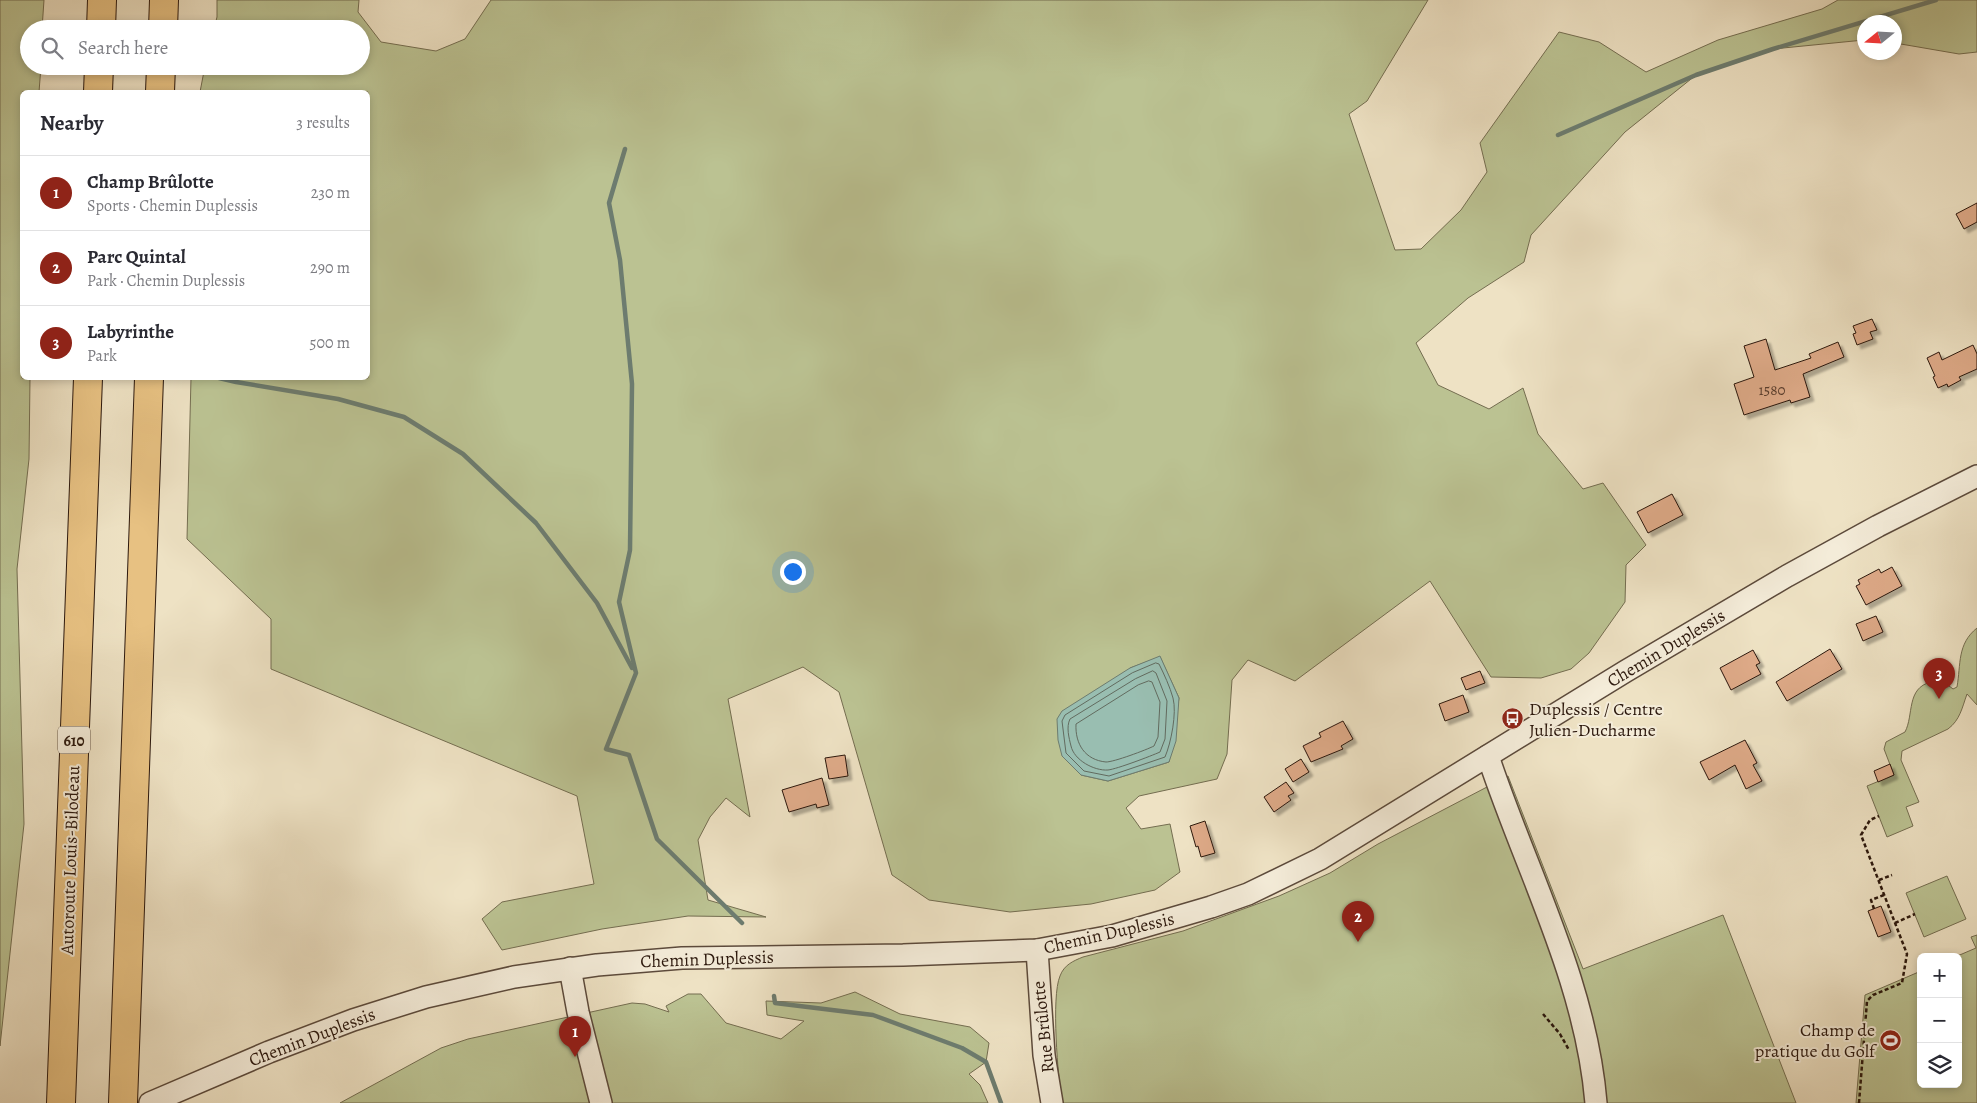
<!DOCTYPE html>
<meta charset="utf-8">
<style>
:root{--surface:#fff;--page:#f2f2f3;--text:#2b2b33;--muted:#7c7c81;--line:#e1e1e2;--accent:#8f2418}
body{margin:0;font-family:Alegreya,serif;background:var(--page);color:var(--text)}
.controls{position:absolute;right:15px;bottom:15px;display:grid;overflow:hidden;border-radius:8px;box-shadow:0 2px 8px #0003}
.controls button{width:45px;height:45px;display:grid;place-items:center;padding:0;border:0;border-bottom:1px solid var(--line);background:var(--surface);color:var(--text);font:25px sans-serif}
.compass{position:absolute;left:1857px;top:15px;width:45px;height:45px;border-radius:50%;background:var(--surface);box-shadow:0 2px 8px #0003;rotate:252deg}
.you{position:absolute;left:792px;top:571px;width:18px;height:18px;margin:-12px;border:4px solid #fff;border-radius:50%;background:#1a73e8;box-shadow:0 0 0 8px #1a73e833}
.badge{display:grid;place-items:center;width:32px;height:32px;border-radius:50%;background:var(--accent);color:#fff;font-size:16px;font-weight:700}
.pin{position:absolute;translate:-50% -41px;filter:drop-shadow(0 1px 2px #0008)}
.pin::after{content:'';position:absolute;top:26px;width:18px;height:15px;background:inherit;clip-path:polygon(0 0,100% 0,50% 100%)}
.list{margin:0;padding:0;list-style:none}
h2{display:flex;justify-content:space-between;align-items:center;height:65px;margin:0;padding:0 20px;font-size:21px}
h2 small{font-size:16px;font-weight:400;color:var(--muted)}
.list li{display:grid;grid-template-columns:32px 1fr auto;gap:15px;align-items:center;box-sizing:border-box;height:75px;padding:0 20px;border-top:1px solid var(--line)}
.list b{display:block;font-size:19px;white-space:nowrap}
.list p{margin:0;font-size:16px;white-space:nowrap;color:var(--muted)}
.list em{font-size:16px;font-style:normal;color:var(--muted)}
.icon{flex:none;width:28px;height:28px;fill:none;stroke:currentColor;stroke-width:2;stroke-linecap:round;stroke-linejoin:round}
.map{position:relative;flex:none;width:1977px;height:1103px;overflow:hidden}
.search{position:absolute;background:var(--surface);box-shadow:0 2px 8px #0003;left:20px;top:20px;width:350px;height:55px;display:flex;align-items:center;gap:12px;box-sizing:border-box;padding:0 18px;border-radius:28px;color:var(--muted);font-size:19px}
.panel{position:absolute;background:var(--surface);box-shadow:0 2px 8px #0003;left:20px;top:90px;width:350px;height:290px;border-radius:8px}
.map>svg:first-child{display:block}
.green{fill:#bbc292;stroke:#746d50;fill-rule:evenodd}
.water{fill:#99beb1;stroke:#6d7c6f}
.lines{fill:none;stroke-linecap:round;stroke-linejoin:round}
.shore{stroke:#626b5f;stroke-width:1}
.stream{stroke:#6d7c6f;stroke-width:4.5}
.building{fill:#deaa88;stroke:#2c180d;filter:url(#shadow)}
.minor-casing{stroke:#5c4a3b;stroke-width:24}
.highway-casing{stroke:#2c180d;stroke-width:30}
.path{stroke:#2c180d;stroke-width:2.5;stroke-dasharray:4 2.5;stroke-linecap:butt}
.minor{stroke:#f4ecd9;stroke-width:21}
.highway{stroke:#e7c182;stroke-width:28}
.labels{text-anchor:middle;stroke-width:4;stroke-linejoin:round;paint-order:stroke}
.number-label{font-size:15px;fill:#583c2c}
.shield{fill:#f4ecd9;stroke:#68584a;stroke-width:1}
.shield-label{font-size:16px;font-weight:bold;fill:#2c180d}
.street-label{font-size:18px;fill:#2c180d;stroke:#f4ecd9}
.poi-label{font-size:18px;fill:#2c180d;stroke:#f4ecd9;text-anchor:start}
</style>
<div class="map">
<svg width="1977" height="1103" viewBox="0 0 1977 1103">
<defs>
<filter id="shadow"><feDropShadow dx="4" dy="4" stdDeviation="1" flood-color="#0004"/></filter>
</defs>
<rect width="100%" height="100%" fill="#eee2c4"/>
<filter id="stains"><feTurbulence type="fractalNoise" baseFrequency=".004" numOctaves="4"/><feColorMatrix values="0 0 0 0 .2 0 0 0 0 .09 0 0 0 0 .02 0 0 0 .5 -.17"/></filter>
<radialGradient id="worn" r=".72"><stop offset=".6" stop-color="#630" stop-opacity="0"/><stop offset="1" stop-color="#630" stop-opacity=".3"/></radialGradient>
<!-- green -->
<g class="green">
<path d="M0,0h44l-2,29h-13v37h12l-2,26h-17v286h8l-1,81 -12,110 7,255 -24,222z"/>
<path d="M217,0h142l-1,12 23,30 55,9 29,-12 26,-39h937l-61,101 -18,13 46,136 26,-1 40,-39 26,-38 -7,-29 79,-111 40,10 47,30 72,-32 104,-31 16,-9h139v52l-18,2 -64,-11 -1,-21h-30v18l-91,9 -77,26 -71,57 -94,103 -7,27 -56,36 -52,45 22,42 51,24 34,-21 15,46 45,55 20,-6 43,62 -20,20 -1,37 -36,51 -18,16 -30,9 -50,-1 -61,-96 -135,100 -47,-21 -16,20 -5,74 -10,25 -78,17 -13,12 15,21 29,-5 10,48 -25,18 -64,14 -81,8 -81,-12 -37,-25 -53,-183 -36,-25 -75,32 22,118 -24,-19 -16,19 -12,23 10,60 58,17 -78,-1 -86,13 -100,21 -20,-31 20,-17 92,-18 -17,-88 -306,-127v-50l-84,-80 4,-161h177v-286h-168l5,-26h156v-37h-147l3,-12zM1160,657l19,41 -10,64 -61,19 -27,-6 49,-107z"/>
<path d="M1977,628v77l-10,-11c-5,14 -7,26 -19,35l-46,22 -1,9 18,42 -13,5 7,19 -26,11 -20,-51 27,-11 -10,-26 2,-7 19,-10c9,-17 1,-44 26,-50 8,-1 15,1 22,7l4,-2c4,-23 0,-43 20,-59z"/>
<path d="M1508,776l75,193 140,-54 73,188h-734c-4,-25 -11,-106 -2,-127 4,-11 13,-15 23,-19l100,-26 96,-35 51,-23 48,-29z"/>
<path d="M1947,876l19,43 -42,18 -18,-44z"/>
<path d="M1977,935v168h-121l9,-108 56,-24v113h37v-127h-3l21,-9 -5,-11z"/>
<path d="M855,992l45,22 70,13 19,16 -3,19 -17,12 11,11 8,18h-648l101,-55 27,-9 164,-36 13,1 24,8 -3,-6 22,-12h13l25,29 55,16 23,-18 -37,-6 -1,-14 55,2z"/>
</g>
<!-- water -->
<path class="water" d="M1160,656l19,42 -3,43 -7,21 -61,19 -27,-6 -19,-19 -4,-16 -1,-21 5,-8 68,-43z"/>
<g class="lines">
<!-- shore -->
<g class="shore">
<path d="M1156,663l3,1c5,10 11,23 14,34 4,15 -2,45 -8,59l-56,19 -25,-5 -18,-18 -4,-32 3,-6 67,-42z"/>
<path d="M1153,671l3,2 11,28 -2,38 -5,13c-9,4 -43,17 -52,18 -14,1 -34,-10 -37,-24 -2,-8 -5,-19 -1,-27l65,-40z"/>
<path d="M1149,681l3,1 8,20 -2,35 -4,9c-8,4 -40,16 -48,16 -21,-2 -31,-18 -30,-38l62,-39z"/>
</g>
<!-- stream -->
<g class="stream">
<path d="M1558,135l138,-60 77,-26 163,-49"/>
<path d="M625,149l-16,54 11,57 12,124 -2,166 -11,52 17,71 -30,76 23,6 28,84 85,84"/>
<path d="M219,378l17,4 102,17 66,18 59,37 73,69 61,80 35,65"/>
<path d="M774,996l1,7 98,12 89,33 24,14 15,41"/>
</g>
</g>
<!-- building -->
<g class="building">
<path d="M1977,203v19l-13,7 -8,-15z"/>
<path d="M1872,319l5,11 -7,2 3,7 -16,6 -4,-11 3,-1 -3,-7z"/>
<path d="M1766,339l9,31 36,-12 -2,-4 29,-12 6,15 -41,17 7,23 -19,6 -1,-3 -46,15 -10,-31 20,-7 -10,-31z"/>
<path d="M1973,345l4,9v15l-18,8 2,3 -13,7 -1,-3 -9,4 -5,-11 2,-1 -8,-18 12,-6 3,8z"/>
<path d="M1672,494l11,21 -35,18 -11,-21z"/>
<path d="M1892,567l10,19 -36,19 -10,-19 4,-2 -2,-4 21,-11 2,4z"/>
<path d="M1876,616l7,16 -20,9 -7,-17z"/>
<path d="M1830,649l12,20 -55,32 -11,-19z"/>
<path d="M1753,650l7,13 -4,2 5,9 -30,16 -11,-22z"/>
<path d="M1480,671l5,12 -19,7 -5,-12z"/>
<path d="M1463,695l6,17 -24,9 -6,-17z"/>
<path d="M1343,721l10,18 -12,7 2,3 -32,13 -8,-16 18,-9 -2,-4z"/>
<path d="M1745,740l12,23 -4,2 9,16 -16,8 -11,-24 -26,15 -9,-18z"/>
<path d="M845,755l3,21 -19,3 -4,-21z"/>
<path d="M1301,759l8,13 -16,10 -8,-13z"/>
<path d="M1890,764l4,11 -16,7 -4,-11z"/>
<path d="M822,778l7,27 -12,3 -1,-4 -27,8 -7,-22z"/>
<path d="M1286,782l8,11 -6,3 3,4 -17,12 -10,-15z"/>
<path d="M1205,821l10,32 -14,4 -3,-11 -2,1 -6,-21z"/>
<path d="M1881,906l10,26 -13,5 -10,-26z"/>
</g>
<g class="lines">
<defs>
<g id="minor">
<path d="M1488,756c38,115 98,225 108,347"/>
<path d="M1037,950l7,105 8,48"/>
<path d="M570,968l8,44 23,91"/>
<path d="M150,1103l119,-51 84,-32 73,-23 88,-20 83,-12 85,-7 221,-3 134,-5 75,-14 99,-29 37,-13 72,-35 306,-188 161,-95 91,-50 99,-50"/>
</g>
<g id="highway">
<path d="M101,29l1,-29"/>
<path d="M163,29l1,-29"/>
<path d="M98,92l1,-26"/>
<path d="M160,92l1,-26"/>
<path d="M61,1103l27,-725"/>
<path d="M123,1103l26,-725"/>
</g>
</defs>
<!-- minor casing -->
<use href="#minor" class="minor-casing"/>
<!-- highway casing -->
<use href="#highway" class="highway-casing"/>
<!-- path -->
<g class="path">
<path d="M1879,880l13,-5"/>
<path d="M1874,909l-3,-9 13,-5"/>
<path d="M1895,923l20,-9"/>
<path d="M1543,1014l17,20 9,16"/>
<path d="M1859,1103l8,-102 6,-6 29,-12 5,-29 -46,-119 9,-15 9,-4"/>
</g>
<!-- minor -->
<use href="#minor" class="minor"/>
<!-- highway -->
<use href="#highway" class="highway"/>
</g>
<!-- icons -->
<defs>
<symbol id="bus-disc" viewBox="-11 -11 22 22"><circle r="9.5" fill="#8f2418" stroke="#f4ecd9"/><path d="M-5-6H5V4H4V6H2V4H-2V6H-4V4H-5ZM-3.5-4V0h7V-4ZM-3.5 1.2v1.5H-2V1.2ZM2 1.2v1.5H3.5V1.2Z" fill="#fff"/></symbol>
<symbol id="stadium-disc" viewBox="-11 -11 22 22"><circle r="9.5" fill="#8f2418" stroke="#f4ecd9"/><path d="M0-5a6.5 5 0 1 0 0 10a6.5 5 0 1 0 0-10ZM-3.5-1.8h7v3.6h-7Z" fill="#fff"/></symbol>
</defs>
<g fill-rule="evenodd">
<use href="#bus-disc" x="1500" y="706" width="25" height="25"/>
<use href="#stadium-disc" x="1878" y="1028" width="25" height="25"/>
</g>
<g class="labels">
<!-- number labels -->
<g class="number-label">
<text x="1772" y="395">1580</text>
</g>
<!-- shield labels -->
<rect class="shield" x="58" y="726.5" width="32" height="27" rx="4"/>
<g class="shield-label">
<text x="74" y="746">610</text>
</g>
<!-- street labels -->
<g class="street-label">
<text transform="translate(1666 648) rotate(-31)" y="6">Chemin Duplessis</text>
<text transform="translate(70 860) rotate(-88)" y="6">Autoroute Louis-Bilodeau</text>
<text transform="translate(1109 933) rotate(-13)" y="6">Chemin Duplessis</text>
<text transform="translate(707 959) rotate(-2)" y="6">Chemin Duplessis</text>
<text transform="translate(1043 1027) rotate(-96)" y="6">Rue Brûlotte</text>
<text transform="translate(312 1037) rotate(-21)" y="6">Chemin Duplessis</text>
</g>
<!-- poi labels -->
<g class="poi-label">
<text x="1529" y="715">Duplessis / Centre<tspan x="1529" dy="21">Julien-Ducharme</tspan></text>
<text x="1875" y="1036" text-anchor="end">Champ de<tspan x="1875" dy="21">pratique du Golf</tspan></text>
</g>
</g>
<rect width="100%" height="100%" filter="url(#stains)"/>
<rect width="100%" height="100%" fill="url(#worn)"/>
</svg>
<div class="controls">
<button>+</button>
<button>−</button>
<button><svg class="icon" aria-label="layers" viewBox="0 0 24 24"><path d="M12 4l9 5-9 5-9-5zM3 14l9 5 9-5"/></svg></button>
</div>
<svg class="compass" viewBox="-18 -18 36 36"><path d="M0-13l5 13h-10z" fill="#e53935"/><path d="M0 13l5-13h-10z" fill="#7c7c81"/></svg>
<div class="you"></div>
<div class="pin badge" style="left:575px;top:1057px">1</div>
<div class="pin badge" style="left:1358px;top:942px">2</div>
<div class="pin badge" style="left:1939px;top:699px">3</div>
<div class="search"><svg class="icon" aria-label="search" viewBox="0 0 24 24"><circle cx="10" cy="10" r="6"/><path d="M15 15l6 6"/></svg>Search here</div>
<section class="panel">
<h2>Nearby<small>3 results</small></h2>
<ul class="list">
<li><span class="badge">1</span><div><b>Champ Brûlotte</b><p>Sports · Chemin Duplessis</p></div><em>230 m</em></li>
<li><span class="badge">2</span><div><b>Parc Quintal</b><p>Park · Chemin Duplessis</p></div><em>290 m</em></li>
<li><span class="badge">3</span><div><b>Labyrinthe</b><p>Park</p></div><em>500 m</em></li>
</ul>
</section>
</div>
